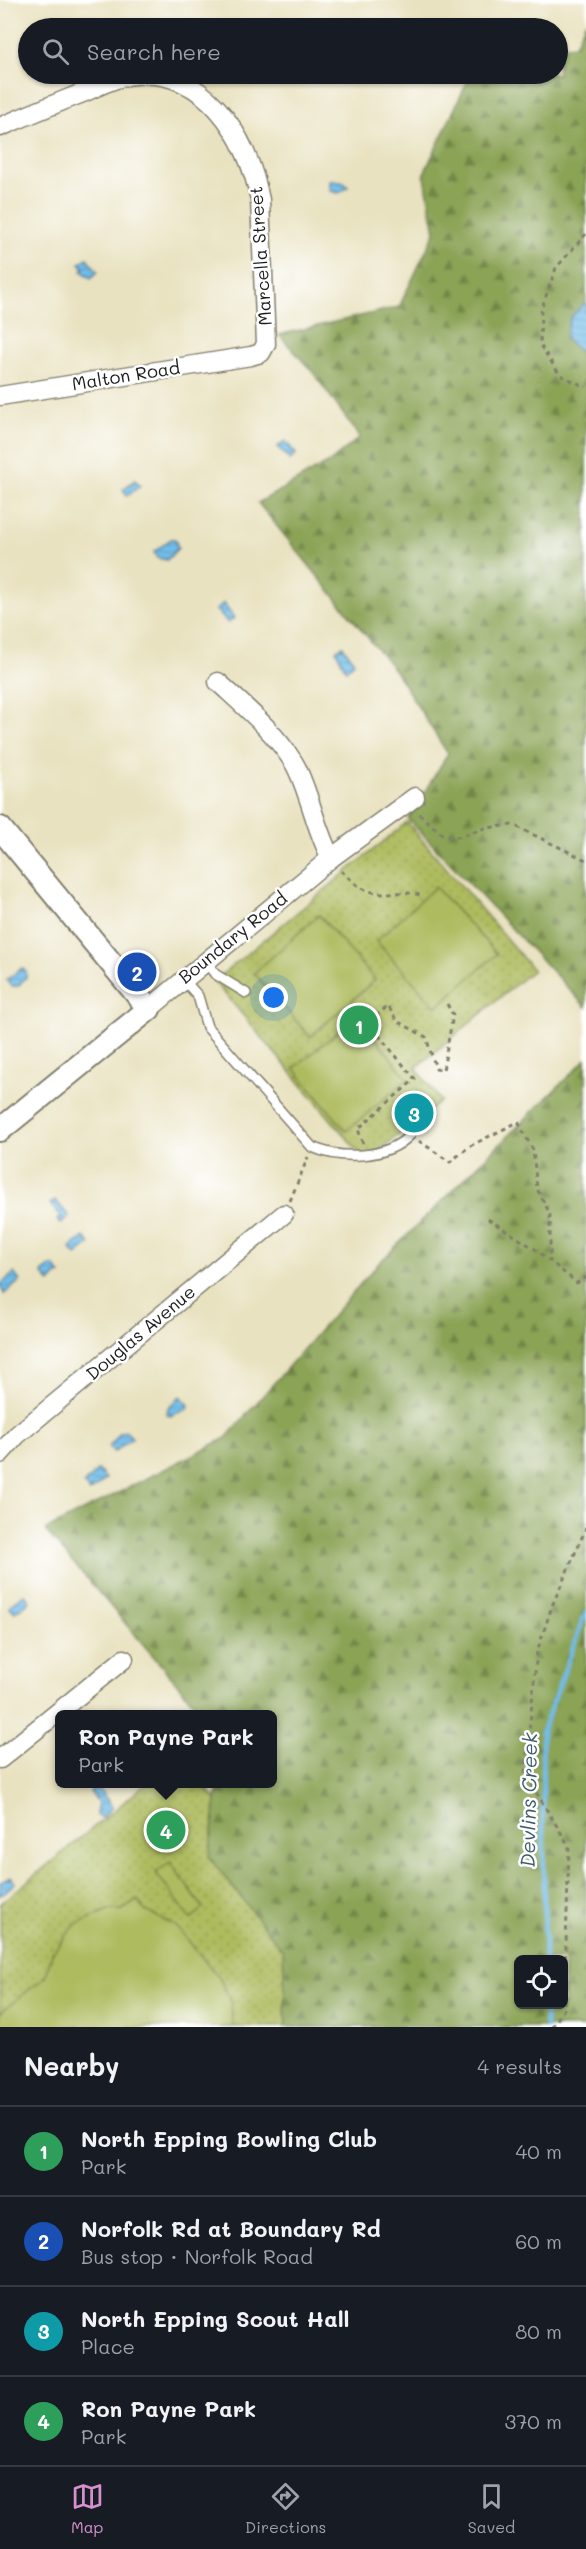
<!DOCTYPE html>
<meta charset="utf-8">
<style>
:root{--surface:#171b24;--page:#242831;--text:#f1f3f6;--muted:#9ea1a6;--line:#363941;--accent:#d690ce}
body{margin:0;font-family:Mali,sans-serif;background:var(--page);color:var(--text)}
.controls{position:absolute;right:18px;bottom:18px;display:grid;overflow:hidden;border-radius:9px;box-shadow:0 2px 4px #0004}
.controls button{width:54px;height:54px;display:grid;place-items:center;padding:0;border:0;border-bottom:2px solid var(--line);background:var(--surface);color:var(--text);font:30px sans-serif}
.you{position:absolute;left:274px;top:998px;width:21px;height:21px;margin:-15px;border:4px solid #fff;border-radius:50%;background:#1a73e8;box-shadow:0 0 0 9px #1a73e833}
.badge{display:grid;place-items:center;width:39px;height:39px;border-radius:50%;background:var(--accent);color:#fff;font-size:20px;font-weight:700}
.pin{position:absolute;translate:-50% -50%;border:3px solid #fff;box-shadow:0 2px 6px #0006}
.popup{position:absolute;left:55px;top:1710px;width:222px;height:78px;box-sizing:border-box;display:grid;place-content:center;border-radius:9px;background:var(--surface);filter:drop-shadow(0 2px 4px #0005);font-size:20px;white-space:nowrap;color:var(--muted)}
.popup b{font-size:22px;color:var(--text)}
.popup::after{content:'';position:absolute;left:50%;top:100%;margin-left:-12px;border:12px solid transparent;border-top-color:var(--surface)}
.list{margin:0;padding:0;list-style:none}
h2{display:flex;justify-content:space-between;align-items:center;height:78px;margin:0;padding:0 24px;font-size:26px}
h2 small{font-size:20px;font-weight:400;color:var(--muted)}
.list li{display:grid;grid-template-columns:39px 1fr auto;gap:18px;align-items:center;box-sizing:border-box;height:90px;padding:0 24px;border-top:2px solid var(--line)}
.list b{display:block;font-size:22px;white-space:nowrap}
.list p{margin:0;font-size:20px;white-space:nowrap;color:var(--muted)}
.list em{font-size:20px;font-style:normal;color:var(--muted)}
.icon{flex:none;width:33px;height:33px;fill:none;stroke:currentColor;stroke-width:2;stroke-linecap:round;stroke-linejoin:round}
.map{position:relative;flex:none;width:586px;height:2027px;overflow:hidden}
.search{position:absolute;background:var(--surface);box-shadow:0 2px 4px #0004;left:18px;right:18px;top:18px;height:66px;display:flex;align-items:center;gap:15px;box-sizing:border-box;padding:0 21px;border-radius:33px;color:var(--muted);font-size:22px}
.sheet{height:438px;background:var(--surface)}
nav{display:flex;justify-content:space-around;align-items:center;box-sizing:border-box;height:84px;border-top:2px solid var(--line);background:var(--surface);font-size:16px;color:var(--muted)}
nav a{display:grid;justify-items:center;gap:3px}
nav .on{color:var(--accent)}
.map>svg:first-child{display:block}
.green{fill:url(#green-dots);stroke:#656c3d;stroke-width:1.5}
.forest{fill:url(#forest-firs);stroke:#536038;stroke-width:1.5;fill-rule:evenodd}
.pitch{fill:#aebb5e;stroke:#656c3d;stroke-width:1.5}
.water{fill:url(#water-rules);stroke:#466c83;stroke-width:1.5}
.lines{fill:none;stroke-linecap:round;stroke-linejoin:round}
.stream{stroke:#71bdea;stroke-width:4.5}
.service-casing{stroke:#827f6e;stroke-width:12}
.minor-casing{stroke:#827f6e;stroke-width:21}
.tertiary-casing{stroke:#827f6e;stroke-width:26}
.path{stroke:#827f6e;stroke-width:3;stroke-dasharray:4.5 4.5;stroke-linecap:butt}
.service{stroke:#fff;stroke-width:9}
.minor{stroke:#fff;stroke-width:18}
.tertiary{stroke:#fff;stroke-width:22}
.labels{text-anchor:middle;stroke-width:5;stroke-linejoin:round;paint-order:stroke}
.street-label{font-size:18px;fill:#1c1c1c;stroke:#fff}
.water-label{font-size:20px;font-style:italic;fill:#3e5c6e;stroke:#fff}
</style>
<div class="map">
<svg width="586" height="2027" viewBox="0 0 586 2027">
<defs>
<pattern id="green-dots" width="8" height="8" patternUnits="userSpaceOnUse" patternTransform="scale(1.5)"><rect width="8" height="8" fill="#aebb5e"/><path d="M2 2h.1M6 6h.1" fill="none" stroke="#95a051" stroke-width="1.8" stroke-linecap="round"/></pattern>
<pattern id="forest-firs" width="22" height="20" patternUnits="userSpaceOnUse" patternTransform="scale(1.5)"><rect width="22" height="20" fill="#8aa355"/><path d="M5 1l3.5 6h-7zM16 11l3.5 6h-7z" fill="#708446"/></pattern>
<pattern id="water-rules" width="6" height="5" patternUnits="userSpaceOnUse" patternTransform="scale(1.5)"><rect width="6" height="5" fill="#71bdea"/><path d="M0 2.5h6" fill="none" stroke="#61a2c8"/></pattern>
</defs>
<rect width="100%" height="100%" fill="#fff"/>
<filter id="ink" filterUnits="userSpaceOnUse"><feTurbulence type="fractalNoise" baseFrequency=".0167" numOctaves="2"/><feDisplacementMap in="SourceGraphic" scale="12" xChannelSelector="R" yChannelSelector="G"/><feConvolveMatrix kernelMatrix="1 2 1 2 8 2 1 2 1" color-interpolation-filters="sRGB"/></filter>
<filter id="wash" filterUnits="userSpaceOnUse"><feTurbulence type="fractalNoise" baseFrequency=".008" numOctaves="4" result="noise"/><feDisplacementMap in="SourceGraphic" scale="24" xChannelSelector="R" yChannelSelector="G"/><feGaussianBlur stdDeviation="1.35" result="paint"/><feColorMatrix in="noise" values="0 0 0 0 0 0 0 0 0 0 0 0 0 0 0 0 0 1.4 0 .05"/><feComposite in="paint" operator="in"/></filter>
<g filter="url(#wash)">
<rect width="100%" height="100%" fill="#e9e2c0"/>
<!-- green -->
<g class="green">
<path d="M407,822l126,148 -117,98 25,33 -75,60 -152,-180z"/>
<path d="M146,1784h57l203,243h-406v-123z"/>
</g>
<!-- forest -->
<g class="forest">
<path d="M586,21v986l-178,-188 40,-65 -52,-82 -138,-169 73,-42 29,-24 -48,-66 -33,-36 120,-28 36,-75 -11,-59 47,-99h87v-27l17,-2z"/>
<path d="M586,1059v968h-300l-3,-76 -74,-94 9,-73h54v-70h-69l-158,-184 181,-92 151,-173zM518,1960h46v44h-46z"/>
</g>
<!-- pitch -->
<g class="pitch">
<path d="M435,887l62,67 -61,53 -60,-66z"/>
<path d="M319,915l56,65 -65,57 -56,-64z"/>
<path d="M357,1016l51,63 -62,52 -52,-63z"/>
<path d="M170,1862l33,46 -12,11 -35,-46z"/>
<path d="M138,1900l7,11 31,15 44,53 11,24 2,24h-233v-14l46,-37 6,-23 23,-28 33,-15h14z"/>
</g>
<!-- water -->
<g class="water">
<path d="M330,180l14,2 4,5 -9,6 -9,-2z"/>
<path d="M87,258l11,14 -7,6 -9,-7 2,-3 -4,-5z"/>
<path d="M586,302v55l-21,-19 6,-21z"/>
<path d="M285,441l11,13 -6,6 -12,-13z"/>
<path d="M135,480l5,6 -13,10 -4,-7z"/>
<path d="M171,539h4l3,9 -11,12 -10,-2 -3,-6z"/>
<path d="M224,603l10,15 -6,5 -12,-13z"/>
<path d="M343,646l11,16 -8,8 -10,-20z"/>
<path d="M22,968l4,4v5l-8,9h-6l-6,-6z"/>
<path d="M55,1200l14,16 -9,8 -3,-4 4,-4 -11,-12z"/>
<path d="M84,1237l6,7 -14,11 -6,-7z"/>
<path d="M53,1265l8,9 -5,2 -6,7 -8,-10z"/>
<path d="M14,1273l6,8 -16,13 -4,-9z"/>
<path d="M181,1396l8,9 -1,4 -18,7 -3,-2 1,-6z"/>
<path d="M126,1431l6,7 -18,14 -5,-5 12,-15z"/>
<path d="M98,1470l8,9 -16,13 -6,-8z"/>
<path d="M24,1594l6,7 -15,11 -6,-6z"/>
<path d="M97,1786l15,21 -10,11 -6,-3 2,-13 -8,-10z"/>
<path d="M10,1877l5,6 -15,13v-13z"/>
</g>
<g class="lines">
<!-- stream -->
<g class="stream">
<path d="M545,1960l-3,-228 44,-120"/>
<path d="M545,2004l1,23"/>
</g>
</g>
</g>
<g filter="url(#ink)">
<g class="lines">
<defs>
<g id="service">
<path d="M205,961l10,13 31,19"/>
<path d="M183,979l15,17 9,31 105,120c29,13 75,12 98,-12"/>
</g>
<g id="minor">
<path d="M0,127c28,-12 57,-24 85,-35 14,-6 28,-14 43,-16 75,-13 120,60 132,124l6,144 -5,9 -10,3 -251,40"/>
<path d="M218,682c27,25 56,49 76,81 15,26 21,66 37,95"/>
<path d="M149,1009l182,-151 84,-61"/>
<path d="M0,1454l17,-19 267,-221"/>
<path d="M0,1759l124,-100"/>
</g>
<path id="tertiary" d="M0,828l149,181 -149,121"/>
</defs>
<!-- service casing -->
<use href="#service" class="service-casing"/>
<!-- minor casing -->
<use href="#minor" class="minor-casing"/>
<!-- tertiary casing -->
<use href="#tertiary" class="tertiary-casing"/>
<!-- path -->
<g class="path">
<path d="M586,234l-30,34 -15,42 -1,35 20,30 26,12"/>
<path d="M419,814l25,22 14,1 27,-9 28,-3 73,35"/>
<path d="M341,871c9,7 17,17 28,20 17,5 36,-2 53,5"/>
<path d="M361,1014l54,65 -57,50 5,15"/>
<path d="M369,1022l19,-16 9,15 29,16 10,32 7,1 10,-55 -7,-13"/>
<path d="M419,1141l31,21 20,-16 48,-24 15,28 4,39 13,25v46"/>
<path d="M290,1201l18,-44"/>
<path d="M488,1219l47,30 42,34 9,-6"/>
<path d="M552,2027l12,-18 5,-163 -44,-72 12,-122 15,-46 34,-78"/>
</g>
<!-- service -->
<use href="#service" class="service"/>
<!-- minor -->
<use href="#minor" class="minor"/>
<!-- tertiary -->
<use href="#tertiary" class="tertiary"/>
</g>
</g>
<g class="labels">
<!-- street labels -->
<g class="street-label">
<text transform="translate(261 256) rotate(-94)" y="6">Marcella Street</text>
<text transform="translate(126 376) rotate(-9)" y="6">Malton Road</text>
<text transform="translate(233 938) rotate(-39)" y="6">Boundary Road</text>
<text transform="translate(141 1333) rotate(-40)" y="6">Douglas Avenue</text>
</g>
<!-- water labels -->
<g class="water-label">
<text transform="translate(529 1800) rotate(-89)" y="7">Devlins Creek</text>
</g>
</g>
</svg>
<div class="controls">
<button><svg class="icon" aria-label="locate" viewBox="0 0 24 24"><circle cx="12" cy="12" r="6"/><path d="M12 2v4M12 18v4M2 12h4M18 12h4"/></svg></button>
</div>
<div class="you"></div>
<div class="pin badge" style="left:359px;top:1025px;background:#2e9e5b">1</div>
<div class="pin badge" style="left:137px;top:972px;background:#1a4fb4">2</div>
<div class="pin badge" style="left:414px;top:1113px;background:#0f9aa8">3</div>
<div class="pin badge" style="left:166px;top:1830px;background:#2e9e5b">4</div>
<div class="popup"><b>Ron Payne Park</b>Park</div>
<div class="search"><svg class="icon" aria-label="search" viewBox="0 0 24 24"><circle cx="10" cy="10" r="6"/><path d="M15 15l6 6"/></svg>Search here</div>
</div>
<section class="sheet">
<h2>Nearby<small>4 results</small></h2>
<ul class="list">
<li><span class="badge" style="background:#2e9e5b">1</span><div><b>North Epping Bowling Club</b><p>Park</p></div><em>40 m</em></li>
<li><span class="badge" style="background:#1a4fb4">2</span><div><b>Norfolk Rd at Boundary Rd</b><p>Bus stop · Norfolk Road</p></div><em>60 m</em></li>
<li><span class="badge" style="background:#0f9aa8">3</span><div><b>North Epping Scout Hall</b><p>Place</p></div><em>80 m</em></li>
<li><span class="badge" style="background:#2e9e5b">4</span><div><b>Ron Payne Park</b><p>Park</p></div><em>370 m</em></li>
</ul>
</section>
<nav>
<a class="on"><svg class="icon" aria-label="map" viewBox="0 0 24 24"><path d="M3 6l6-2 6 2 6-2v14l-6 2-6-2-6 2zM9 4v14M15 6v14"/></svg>Map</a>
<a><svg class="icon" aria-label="directions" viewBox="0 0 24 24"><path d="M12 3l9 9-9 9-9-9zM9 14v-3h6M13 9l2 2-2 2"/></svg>Directions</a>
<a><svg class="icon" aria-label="saved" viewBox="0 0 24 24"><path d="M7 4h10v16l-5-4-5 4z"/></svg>Saved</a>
</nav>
